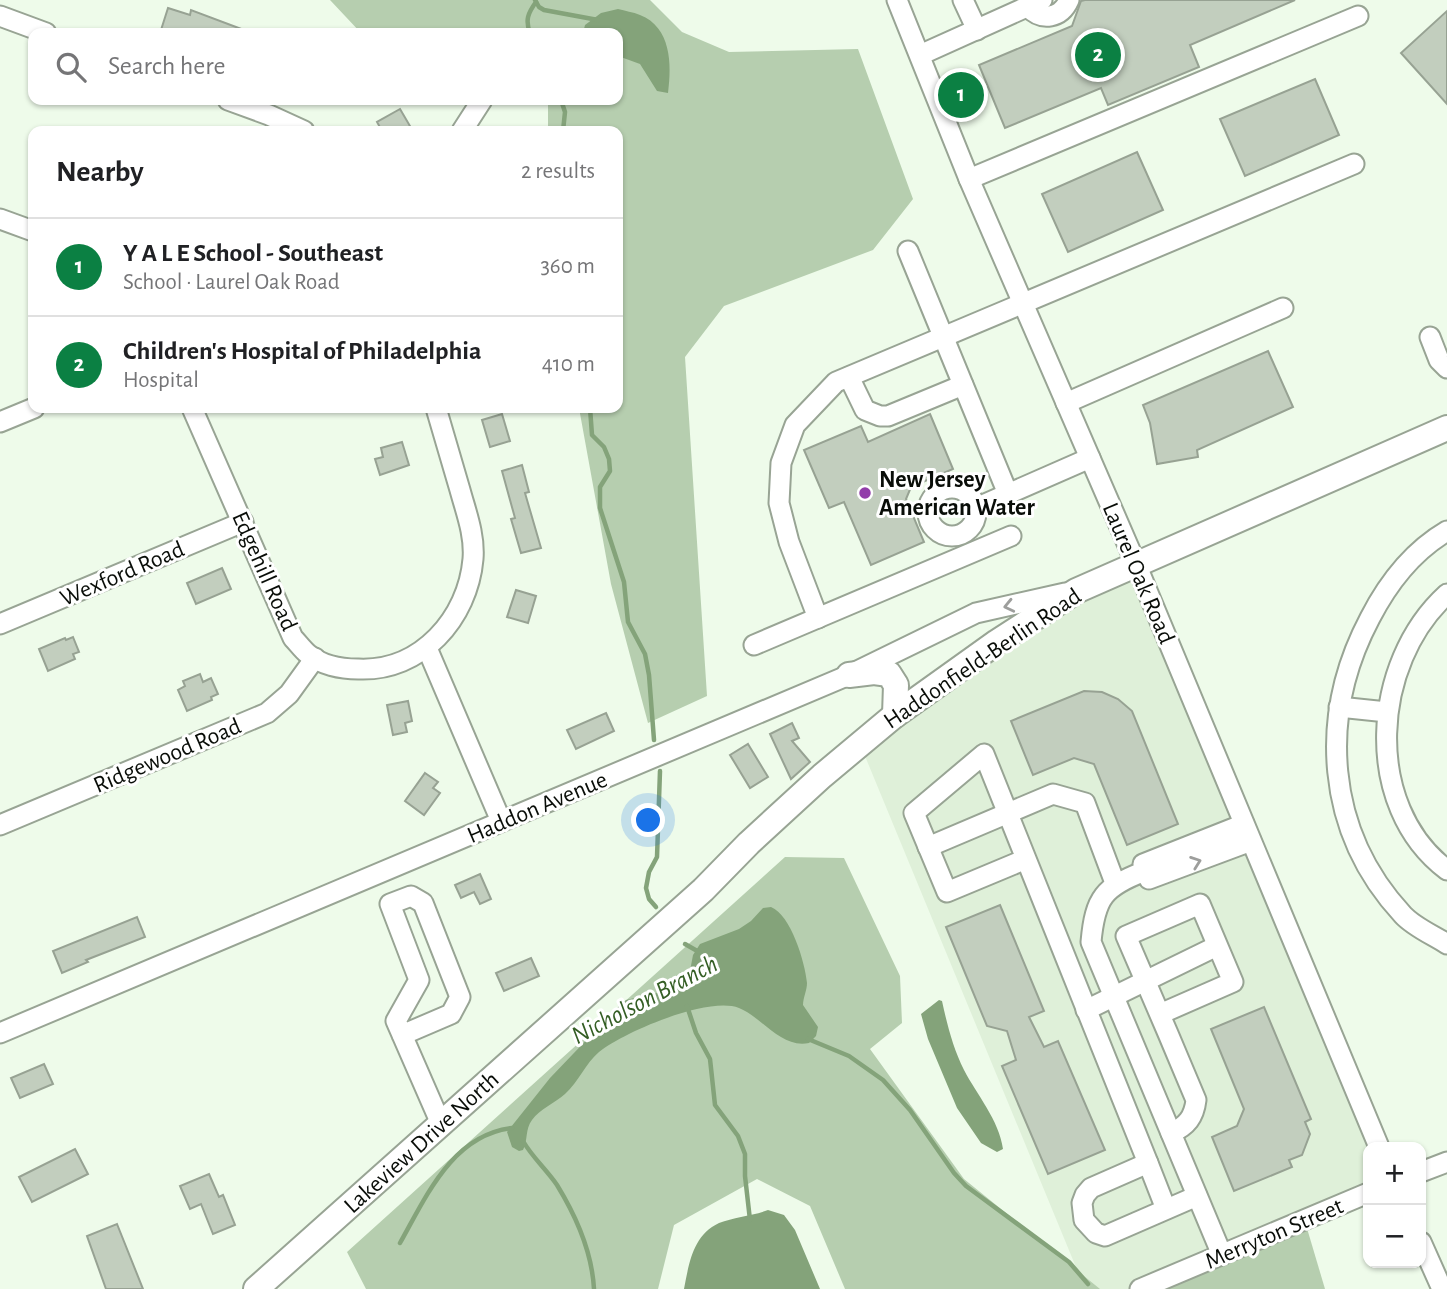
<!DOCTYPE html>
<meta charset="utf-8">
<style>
:root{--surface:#fff;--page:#f2f2f2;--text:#202124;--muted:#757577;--line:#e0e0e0;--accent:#0b8043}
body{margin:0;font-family:"Alegreya Sans",sans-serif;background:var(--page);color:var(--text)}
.controls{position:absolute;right:21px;bottom:21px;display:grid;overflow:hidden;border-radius:14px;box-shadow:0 2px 5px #0004}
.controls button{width:63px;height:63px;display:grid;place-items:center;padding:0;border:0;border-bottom:2px solid var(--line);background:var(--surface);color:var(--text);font:35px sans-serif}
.you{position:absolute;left:649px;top:821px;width:24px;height:24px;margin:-18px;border:5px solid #fff;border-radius:50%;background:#1a73e8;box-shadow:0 0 0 10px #1a73e833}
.badge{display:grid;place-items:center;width:46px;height:46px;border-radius:50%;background:var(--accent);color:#fff;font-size:23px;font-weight:700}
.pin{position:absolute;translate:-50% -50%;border:4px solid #fff;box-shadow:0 2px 7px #0006}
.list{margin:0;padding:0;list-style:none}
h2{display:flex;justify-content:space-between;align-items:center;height:91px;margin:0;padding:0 28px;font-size:30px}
h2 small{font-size:23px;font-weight:400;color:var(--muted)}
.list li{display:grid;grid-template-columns:46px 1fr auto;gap:21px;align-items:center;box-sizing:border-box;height:98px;padding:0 28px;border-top:2px solid var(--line)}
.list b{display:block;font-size:26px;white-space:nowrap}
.list p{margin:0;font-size:23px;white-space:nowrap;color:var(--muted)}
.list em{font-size:23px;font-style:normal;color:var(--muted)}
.icon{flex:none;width:38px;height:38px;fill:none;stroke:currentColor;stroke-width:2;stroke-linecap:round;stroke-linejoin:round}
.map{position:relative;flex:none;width:1447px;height:1289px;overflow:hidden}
.search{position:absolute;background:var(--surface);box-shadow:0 2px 5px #0004;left:28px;top:28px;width:595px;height:77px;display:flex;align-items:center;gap:18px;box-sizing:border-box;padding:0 24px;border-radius:14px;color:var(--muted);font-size:26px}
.panel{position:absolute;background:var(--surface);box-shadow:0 2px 5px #0004;left:28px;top:126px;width:595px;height:287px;border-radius:14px}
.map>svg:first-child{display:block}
.built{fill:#dff0d9}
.green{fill:#b6ceaf}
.water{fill:#84a37a}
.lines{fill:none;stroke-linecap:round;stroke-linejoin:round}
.stream{stroke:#84a37a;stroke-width:4.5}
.building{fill:#c2cebe;stroke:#97a293;stroke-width:2}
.minor-casing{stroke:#98a494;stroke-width:23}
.major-casing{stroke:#98a494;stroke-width:28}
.minor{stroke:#fff;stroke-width:19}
.major{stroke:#fff;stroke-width:24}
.oneway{stroke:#9d9e9c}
.poi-dot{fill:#923daa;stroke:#fff;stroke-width:2.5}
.labels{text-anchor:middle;stroke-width:6;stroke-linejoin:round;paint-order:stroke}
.poi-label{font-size:24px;font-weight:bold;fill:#090d08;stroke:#fff;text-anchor:start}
.street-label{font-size:24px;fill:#090d08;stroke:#fff}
.water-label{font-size:26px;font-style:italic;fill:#345e24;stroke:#fff}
</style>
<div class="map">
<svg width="1447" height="1289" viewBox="0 0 1447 1289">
<rect width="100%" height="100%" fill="#eefbea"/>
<!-- built -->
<path class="built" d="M1136,564l243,583h-11v46l-228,96h-55l-225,-545z"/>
<!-- green -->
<g class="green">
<path d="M330,0h320l32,32 47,20 129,-3 55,150 -40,51 -149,56 -39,51 22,339 -59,27 -37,-139 -32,-176h39v-277h-70v-26l-14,-5h84v-67h-257z"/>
<path d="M785,857l59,1 56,118 2,47 -32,26 94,130 136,110h-255l-35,-83 -53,-27 -83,46 -16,64h-292l-19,-37z"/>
<path d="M1306,1225l19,64h-178z"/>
</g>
<!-- water -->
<g class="water">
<path d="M618,9c7,2 15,3 22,6 31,12 32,49 28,78l-11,-2 -17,-27 -22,-8v-23h-35l2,-8 16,-12z"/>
<path d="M771,907c20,8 34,55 36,76 0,7 -4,15 -4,22l15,22 -2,9 -7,7c-28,6 -47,-26 -70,-35 -31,-12 -115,24 -140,44 -14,12 -20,29 -34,42 -10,9 -25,15 -33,26 -7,9 -4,21 -9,30l-4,1 -7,-4 -5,-15 43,-54 69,-72 7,-6 35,-8 11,-6 18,-15 3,-16 7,-11 39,-15 12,-8 12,-13z"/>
<path d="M939,1000l3,1c5,23 11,47 22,69 13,25 35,50 39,79l-6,3 -16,-9 -24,-35 -29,-69 -7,-25z"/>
<path d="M768,1210l16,5 11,15 25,59h-136c5,-26 9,-54 35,-66 15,-6 33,-7 49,-13z"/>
</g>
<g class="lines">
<!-- stream -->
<g class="stream">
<path d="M535,0l4,7 5,3 54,10"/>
<path d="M530,33c-5,-13 -2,-20 6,-31"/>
<path d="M561,100l4,12 -2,19"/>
<path d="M590,408l2,27 12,12 5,12 1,12 -10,16v21l24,74 4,40 17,32 4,21 5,65"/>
<path d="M656,907l-7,-8 -3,-11 3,-16 8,-15 3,-86"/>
<path d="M685,944l14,8"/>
<path d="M687,1006l9,27 14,26 5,46 23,31 7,18v22l5,44"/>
<path d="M808,1039l41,17 34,24 27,30 44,63 12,13 103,76 19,22"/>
<path d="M523,1141c9,16 24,29 34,44 19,31 35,67 37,104"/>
<path d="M400,1243c26,-46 52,-108 112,-115"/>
</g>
</g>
<!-- building -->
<g class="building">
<path d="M1085,0h210l-105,45 9,22 -91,38 -7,-17 -96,40 -26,-63 93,-39 9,-25z"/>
<path d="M168,8l22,7 1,-5 61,23h-81l-10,-3z"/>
<path d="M1447,11v93l-46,-51z"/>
<path d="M1315,79l24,56 -94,41 -25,-57z"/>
<path d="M400,109l10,17 -9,5h-19l-5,-9z"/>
<path d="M1137,152l26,58 -95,42 -26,-58z"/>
<path d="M1268,351l25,56 -96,43 1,7 -41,7 -7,-41 -7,-18z"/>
<path d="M502,414l8,27 -20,6 -8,-27z"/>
<path d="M930,414l23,55 -42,18 -5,12 18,43 -53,23 -27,-63 -15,6 -25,-58 57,-24 7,16z"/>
<path d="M402,442l7,23 -29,10 -5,-16 8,-2 -2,-9z"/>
<path d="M522,465l7,27 -4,1 16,55 -20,5 -10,-34 4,-1 -13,-47z"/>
<path d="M222,568l9,21 -35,15 -9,-21z"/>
<path d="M516,590l20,6 -8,27 -21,-6z"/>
<path d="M73,637l6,15 -6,2 2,5 -27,12 -9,-22 26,-11 1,2z"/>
<path d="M200,674l3,8 8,-4 7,16 -7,3 1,3 -25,11 -9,-21 7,-4 -2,-5z"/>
<path d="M1084,691l18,1 16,7 14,12 46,113 -51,21 -33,-81 -20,-6 -41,17 -22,-54z"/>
<path d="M408,701l4,20 -7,2 2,9 -14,3 -6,-30z"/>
<path d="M606,713l8,18 -38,18 -9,-19z"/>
<path d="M792,723l7,15 -7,3 18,21 -19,17 -21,-45z"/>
<path d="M748,744l20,33 -18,11 -20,-33z"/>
<path d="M425,773l13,9 -5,6 7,5 -16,22 -19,-14z"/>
<path d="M480,874l11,25 -11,5 -6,-12 -13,6 -6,-13z"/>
<path d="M1000,905l44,106 -15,6 15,30 14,-6 47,109 -57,24 -46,-108 14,-6 -9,-29 -20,-5 -41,-99z"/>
<path d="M137,917l8,20 -59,23 2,2 -26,11 -9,-22z"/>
<path d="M531,958l8,18 -35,15 -8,-18z"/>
<path d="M1264,1007l47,112 -6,3 5,12 -8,21 -13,5 3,7 -58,24 -22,-54 25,-11 7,-17 -33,-80z"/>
<path d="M44,1064l9,20 -33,14 -9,-20z"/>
<path d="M75,1149l13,25 -56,28 -13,-25z"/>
<path d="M209,1174l10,23 4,-2 12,30 -22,9 -12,-30 -11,5 -10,-23z"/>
<path d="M117,1224l26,65h-37l-19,-53z"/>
</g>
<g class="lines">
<defs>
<g id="minor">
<path d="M897,0l72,179 167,385 243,583"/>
<path d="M963,0l14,30"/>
<path d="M1028,7c14,15 33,11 41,-7"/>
<path d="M0,16l46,17"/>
<path d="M920,55l122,-55"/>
<path d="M228,100l41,15 35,16"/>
<path d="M462,131l20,-31"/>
<path d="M969,179l389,-163"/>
<path d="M0,219l33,12"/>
<path d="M908,251l100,243"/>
<path d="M1430,337l9,23 8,8"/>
<path d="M849,377l16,33 15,6h8l75,-31"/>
<path d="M1066,403l217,-95"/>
<path d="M192,408l101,230c5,5 9,11 15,16 13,11 33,15 50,15 63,3 110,-51 115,-110 2,-24 -7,-47 -13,-69 -8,-27 -16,-55 -24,-82"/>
<path d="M0,422l34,-14"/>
<circle cx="952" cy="512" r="24"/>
<path d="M976,508l114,-50"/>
<path d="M1447,531c-34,20 -59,52 -77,87 -52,98 -45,213 33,297 11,12 30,20 44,29"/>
<path d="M1447,594c-76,69 -85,212 0,276"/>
<path d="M818,618l-29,-76 -10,-39 2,-40 14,-38 41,-43 518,-218"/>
<path d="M0,624l243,-102"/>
<path d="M754,645l257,-109"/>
<path d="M427,648l74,173"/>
<path d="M1339,707l48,5"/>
<path d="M1244,824l-101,40 6,15 102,-38"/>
<path d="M0,825l267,-112 22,-19 26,-36"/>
<path d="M928,847l125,-53 32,9 30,80"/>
<path d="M1026,859l-79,33 -33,-79 70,-59 164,409 18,46"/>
<path d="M1145,871c-41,16 -50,26 -54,71l131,313"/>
<path d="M1086,1010l131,-64"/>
<path d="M1160,1014l73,-32 -33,-78 -74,32c24,55 47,109 70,164 -2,17 -9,26 -25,33"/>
<path d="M0,1033l849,-358 127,-62 89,-20"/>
<path d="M402,1035l49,-21 9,-17 -37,-94 -12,-7 -21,8 29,76 -23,41 45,103"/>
<path d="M1148,1163l-57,25 -6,7 -3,8 2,17 12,13 9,3 92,-40"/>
<path d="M1421,1172l26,-10"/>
<path d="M1421,1242l21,47"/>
<path d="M1140,1289l228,-96"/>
</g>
<g id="major">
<path d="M849,675l25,-3 15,2 7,11 -1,30"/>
<path d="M256,1289l447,-399 46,-47 73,-67 73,-61 102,-73 79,-51 371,-163"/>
</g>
</defs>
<!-- minor casing -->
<use href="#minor" class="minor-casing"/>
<!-- major casing -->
<use href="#major" class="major-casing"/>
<!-- minor -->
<use href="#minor" class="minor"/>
<!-- major -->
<use href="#major" class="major"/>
</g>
<!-- one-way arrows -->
<defs><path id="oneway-chevron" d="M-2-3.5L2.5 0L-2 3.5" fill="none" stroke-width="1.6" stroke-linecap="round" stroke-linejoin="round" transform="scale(1.75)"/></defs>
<g class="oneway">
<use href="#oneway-chevron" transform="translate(1009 606) rotate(167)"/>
<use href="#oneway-chevron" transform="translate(1196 862) rotate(-20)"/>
</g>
<!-- markers -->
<circle class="poi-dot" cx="865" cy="493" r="7"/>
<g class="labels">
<!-- poi labels -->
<g class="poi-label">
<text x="879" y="487">New Jersey<tspan x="879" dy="28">American Water</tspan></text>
</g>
<!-- street labels -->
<g class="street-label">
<text transform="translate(265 571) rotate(66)" y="8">Edgehill Road</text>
<text transform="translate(122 573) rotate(-23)" y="8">Wexford Road</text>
<text transform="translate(1139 573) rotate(67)" y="8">Laurel Oak Road</text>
<text transform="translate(982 658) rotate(-34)" y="8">Haddonfield-Berlin Road</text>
<text transform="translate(167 755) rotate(-23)" y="8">Ridgewood Road</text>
<text transform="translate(537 807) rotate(-23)" y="8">Haddon Avenue</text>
<text transform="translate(421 1142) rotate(-42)" y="8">Lakeview Drive North</text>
<text transform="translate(1274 1233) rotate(-23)" y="8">Merryton Street</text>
</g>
<!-- water labels -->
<g class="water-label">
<text transform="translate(644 999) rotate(-28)" y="9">Nicholson Branch</text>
</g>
</g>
</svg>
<div class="controls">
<button>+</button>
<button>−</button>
</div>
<div class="you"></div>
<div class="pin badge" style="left:961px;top:95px">1</div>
<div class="pin badge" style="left:1098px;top:55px">2</div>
<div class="search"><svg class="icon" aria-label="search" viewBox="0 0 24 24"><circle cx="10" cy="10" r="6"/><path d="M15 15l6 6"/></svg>Search here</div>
<section class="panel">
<h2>Nearby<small>2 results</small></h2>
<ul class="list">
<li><span class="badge">1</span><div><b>Y A L E School - Southeast</b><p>School · Laurel Oak Road</p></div><em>360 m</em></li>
<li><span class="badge">2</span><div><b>Children's Hospital of Philadelphia</b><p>Hospital</p></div><em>410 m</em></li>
</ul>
</section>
</div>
